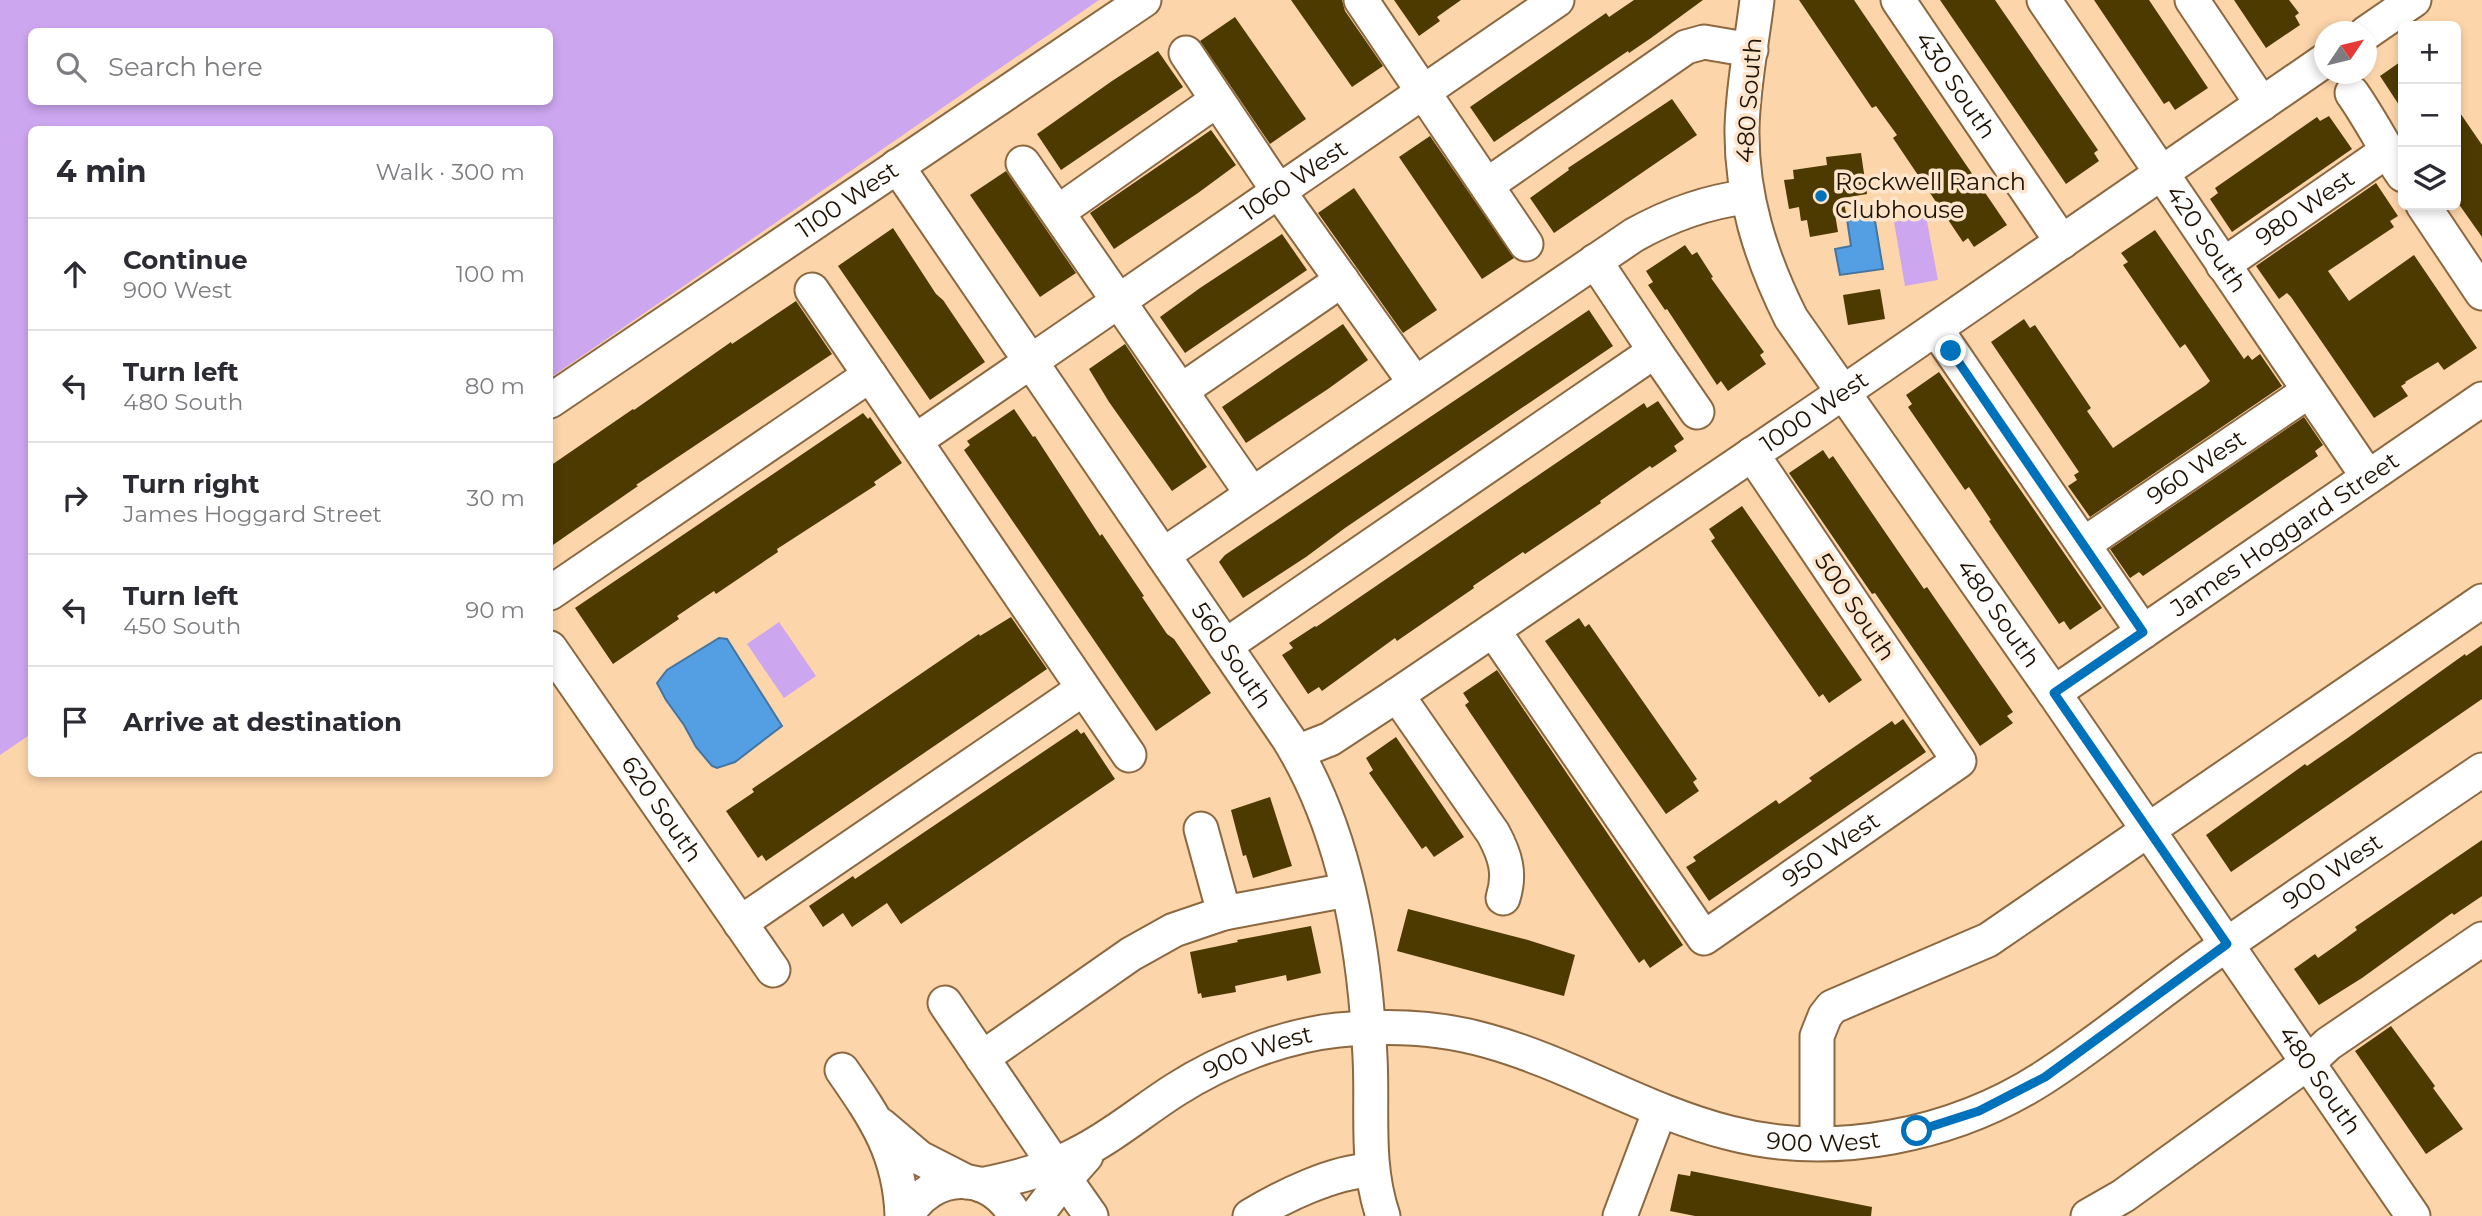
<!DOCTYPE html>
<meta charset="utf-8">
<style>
:root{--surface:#fff;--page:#f2f2f3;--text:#2b2b33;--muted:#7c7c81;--line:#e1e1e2}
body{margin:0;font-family:Montserrat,sans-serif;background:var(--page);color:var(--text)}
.controls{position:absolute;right:21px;top:21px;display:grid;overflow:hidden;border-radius:10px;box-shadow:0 4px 10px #0003}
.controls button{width:63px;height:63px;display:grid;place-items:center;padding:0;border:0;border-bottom:2px solid var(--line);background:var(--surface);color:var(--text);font:35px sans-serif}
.compass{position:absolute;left:2314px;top:21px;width:63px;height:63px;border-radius:50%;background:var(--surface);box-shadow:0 4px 10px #0003;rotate:55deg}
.stop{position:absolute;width:21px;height:21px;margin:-16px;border:5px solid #0071bb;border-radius:50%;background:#fff}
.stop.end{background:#0071bb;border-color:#fff;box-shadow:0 2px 7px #0008}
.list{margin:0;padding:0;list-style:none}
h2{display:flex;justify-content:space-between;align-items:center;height:91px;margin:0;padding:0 28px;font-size:30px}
h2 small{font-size:23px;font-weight:400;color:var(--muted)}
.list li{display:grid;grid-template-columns:46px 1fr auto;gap:21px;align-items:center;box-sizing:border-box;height:112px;padding:0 28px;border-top:2px solid var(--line)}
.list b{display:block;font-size:26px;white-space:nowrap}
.list p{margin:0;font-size:23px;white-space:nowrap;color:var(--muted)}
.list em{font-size:23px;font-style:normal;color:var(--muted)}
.icon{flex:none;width:38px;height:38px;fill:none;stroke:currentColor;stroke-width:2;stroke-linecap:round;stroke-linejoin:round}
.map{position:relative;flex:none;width:2482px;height:1216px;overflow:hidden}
.search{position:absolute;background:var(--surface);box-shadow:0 4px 10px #0003;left:28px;top:28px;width:525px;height:77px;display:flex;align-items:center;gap:18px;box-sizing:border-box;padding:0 24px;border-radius:10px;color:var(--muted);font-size:26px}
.panel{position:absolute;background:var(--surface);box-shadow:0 4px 10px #0003;left:28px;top:126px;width:525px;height:651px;border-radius:10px}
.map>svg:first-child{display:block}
.green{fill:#cda6f0;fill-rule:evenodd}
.water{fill:#549fe3;stroke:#4475a0;stroke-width:2}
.building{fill:#4d3a00}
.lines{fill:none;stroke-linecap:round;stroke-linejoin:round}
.minor-casing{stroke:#8c6841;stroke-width:37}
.minor{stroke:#fff;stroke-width:33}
.route{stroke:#0071bb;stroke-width:9}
.poi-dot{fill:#0071bb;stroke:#fee5cc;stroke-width:2.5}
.labels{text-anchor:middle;stroke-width:7;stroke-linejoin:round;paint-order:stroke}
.street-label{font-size:24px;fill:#201203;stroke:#fee5cc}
.poi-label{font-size:24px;fill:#201203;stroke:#fee5cc;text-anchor:start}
</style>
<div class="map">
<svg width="2482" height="1216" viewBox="0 0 2482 1216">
<rect width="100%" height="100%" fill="#fdd5aa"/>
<!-- green -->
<g class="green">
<path d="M0,0h1099l-549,378v-248h-518l-1,604 -31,21zM32,32h518v70h-518z"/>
<path d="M1926,216l12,64 -33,6 -11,-64z"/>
<path d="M779,622l37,54 -32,22 -37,-54z"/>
</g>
<!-- water -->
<g class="water">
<path d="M1874,215l9,54 -43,6 -5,-26 16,-3 -4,-27z"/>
<path d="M719,638l8,1 55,87 -47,36 -18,6 -5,-2 -16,-19 -12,-22 -18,-25 -9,-17 10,-13z"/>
</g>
<!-- building -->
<g class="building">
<path d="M1291,0h51l3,11 38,55 -31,21z"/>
<path d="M1394,0h67l-24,17 3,4 -21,15z"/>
<path d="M1634,0h69l-52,38 -22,15 -1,-2 -134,91 -24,-35 136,-94 3,4z"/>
<path d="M1799,0h55l153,225 -33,22 -6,-9 -5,4 -70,-104 4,-3 -21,-29 -4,2z"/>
<path d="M1940,0h55l103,150 -4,3 5,8 -33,23z"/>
<path d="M2094,0h55l59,88 -33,22 -6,-9 -5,3z"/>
<path d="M2234,0h55l10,13 -4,3 5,9 -34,23z"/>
<path d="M1235,17l71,102 -36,25 -70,-103z"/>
<path d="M1158,51l25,36 -122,83 -24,-36 75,-53z"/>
<path d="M2403,60v51l-23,-35z"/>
<path d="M1672,99l25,36 -143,98 -24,-35 39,-28 -1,-2z"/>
<path d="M2456,107l26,38v92l-24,-34 2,-2 -4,-6z"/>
<path d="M2329,116l23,33 -120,83 -22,-33 8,-6 -3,-5 102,-71 3,4z"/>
<path d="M1211,130l25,35 -38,28 -84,56 -24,-36z"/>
<path d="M1430,136l84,122 -32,21 -83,-122z"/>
<path d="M1861,153l6,41 -24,4 3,15 -11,1 3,18 -28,5 -3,-17 -6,1 -2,-14 -10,2 -5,-29 10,-1 -1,-9 34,-5 -1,-8z"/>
<path d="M1006,171l70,102 -36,24 -70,-102z"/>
<path d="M2376,183l22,33 -8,5 4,6 -66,44 21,30 65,-46 63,93 -33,22 -6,-8 -33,20 1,1 -5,3 7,10 -34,22 -83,-121 -4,-4 -8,6 -23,-33z"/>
<path d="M1354,188l83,122 -34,23 -85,-120z"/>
<path d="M893,228l43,66 7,6 42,62 -55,38 -92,-134z"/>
<path d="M2155,230l89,129 4,-4 4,5 8,-6 22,32 -192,131 -22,-31 9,-6 -3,-5 5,-3 -88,-130 33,-23 6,9 5,-3 56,83 -4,3 26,37 93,-63 4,-4 -25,-37 -5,4 -57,-83 5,-3 -7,-9z"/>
<path d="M1282,234l25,36 -122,83 -25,-36 40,-29z"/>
<path d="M1685,245l7,10 5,-3 16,25 -2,1 53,74 -4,3 6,9 -38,27 -7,-10 -4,4 -50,-76 -2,1 -17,-25 5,-3 -7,-11z"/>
<path d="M1880,289l5,30 -37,6 -5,-30z"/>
<path d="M796,301l36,53 -196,131 2,1 -88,61v-81l83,-57 1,1 97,-68 1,2z"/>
<path d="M1589,310l24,36 -268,182 -39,29 -63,41 -24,-36 6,-7z"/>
<path d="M1343,324l25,36 -40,29 -82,54 -24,-36z"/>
<path d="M1125,344l82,123 -35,24 -63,-89 -20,-33z"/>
<path d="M1939,372l163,236 -32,22 -6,-9 -5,3 -70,-103 2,-1 -22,-33 -4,3 -57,-83 4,-3 -6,-9z"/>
<path d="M1658,401l26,38 -10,7 3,5 -25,17 -2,-2 -50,35 1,2 -76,51 -2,-2 -50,34 1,2 -77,53 -2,-3 -73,53 -3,-4 -11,7 -26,-39 11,-7 -4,-5 26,-17 1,1 328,-224 3,5z"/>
<path d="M1014,409l19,28 2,-1 65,100 2,-2 42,62 -2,1 25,37 7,5 37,54 -55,38 -192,-281 6,-5 -3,-4z"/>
<path d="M863,413l5,6 2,-2 32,46 -28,19 2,3 -99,64 1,3 -62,42 -2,-3 -37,25 2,3 -66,45 -38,-56z"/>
<path d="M2304,417l19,28 -8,6 3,5 -175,120 -4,-4 -9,6 -20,-29z"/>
<path d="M1823,450l6,9 4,-3 91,133 3,-2 86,125 -6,4 6,7 -33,23 -105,-153 -3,1 -83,-121z"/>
<path d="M1742,506l120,174 -33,23 -6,-9 -4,3 -108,-156 4,-3 -6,-9z"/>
<path d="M1011,617l36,52 -281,192 -4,-6 -4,3 -32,-47 28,-19 -2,-3 129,-88 98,-67 1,2z"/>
<path d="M1579,618l6,9 4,-3 108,155 -4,3 6,9 -33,23 -121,-173z"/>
<path d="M2482,645v54l-251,173 -25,-37 99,-71 2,2 42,-29 116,-83 1,2z"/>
<path d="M1497,670l186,275 -33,23 -6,-9 -5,4 -174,-258 4,-3 -6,-9z"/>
<path d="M1903,719l23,33 -217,149 -23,-34 10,-6 -3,-4 83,-57 3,4 33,-23 -3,-3 83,-57 3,4z"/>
<path d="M1077,729l4,5 3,-2 31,47 -214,145 -14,-21 -35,24 -9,-14 -20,14 -14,-21 44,-30 2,3z"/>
<path d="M1396,737l68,100 -30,20 -8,-11 -4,3 -53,-76 4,-3 -7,-12z"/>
<path d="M1270,797l22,69 -39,12 -7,-23 -3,1 -12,-46z"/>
<path d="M2482,840v56l-28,19 -2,-2 -90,65 -43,27 -25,-36 21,-15 3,4 20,-14 19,-14 -2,-3z"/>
<path d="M1408,909l120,31 47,15 -11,41 -167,-45z"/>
<path d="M1311,926l10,47 -34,8 -1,-6 -51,11 1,6 -34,6 -1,-5 -3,1 -8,-42 48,-10 -1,-2z"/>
<path d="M2391,1026l44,60 -2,2 30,41 -37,25 -71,-103z"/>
<path d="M1691,1171l181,36 -1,9h-176l-25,-5 8,-37 12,2z"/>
</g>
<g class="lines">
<defs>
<g id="minor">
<path d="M1361,0l165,244"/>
<path id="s1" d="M1757,0c-5,42 -14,85 -15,128 -1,68 19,130 49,190l263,375 359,523"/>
<path id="s2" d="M1898,0l164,242"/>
<path id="s3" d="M2044,0l324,477"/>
<path d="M2192,0l70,104"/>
<path d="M2366,33l48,-33"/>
<path d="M1186,53l93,139 136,191"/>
<path d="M2352,93c19,27 33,56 51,82"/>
<path d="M1023,163l229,331"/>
<path id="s4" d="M897,166l391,572c58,93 77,210 82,319 3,54 -5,106 13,159"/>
<path d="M1487,185l199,-138 18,-5 47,8"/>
<path d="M2423,205l59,88"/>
<path d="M1058,212l159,-112"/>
<path id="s5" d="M2223,265l164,-114"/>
<path d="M812,290l317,465"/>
<path d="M1936,329l207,303"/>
<path d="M1655,351l42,61"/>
<path d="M1182,390l160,-110"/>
<path id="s6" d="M550,401l594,-401"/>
<path id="s7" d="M915,441l642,-441"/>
<path id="s8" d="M2084,544l225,-153"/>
<path d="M1163,555l471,-320c36,-20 71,-33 112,-38"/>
<path d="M550,593l320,-218"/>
<path id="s9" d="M1493,630l211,308 255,-177 -207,-307"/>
<path d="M1225,646l430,-295 -60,-90"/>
<path id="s10" d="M550,648l223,322"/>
<path id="s11" d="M2054,693l428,-294"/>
<path d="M1397,695l96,138c12,22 18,40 10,65"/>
<path id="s12" d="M1297,752l33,-13 67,-44 422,-286 505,-348"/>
<path d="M1201,829l23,84"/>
<path d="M740,923l343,-234"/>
<path d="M945,1003l109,161"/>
<path d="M982,1058l149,-104 43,-24 50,-17 123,-23"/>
<path d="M842,1070c34,49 58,84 60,146"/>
<path d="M881,1125l39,33 47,24"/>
<path d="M1817,1143v-107l8,-20 7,-9 156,-67 494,-339"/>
<path d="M1065,1179l26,37"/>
<path id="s13" d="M981,1185c33,-7 66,-15 96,-31 35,-17 65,-43 98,-64 47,-30 107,-54 163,-60 50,-5 102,-3 150,11 83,23 158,71 242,92 104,27 224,2 313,-55 59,-38 113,-84 170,-124 89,-62 179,-123 269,-184"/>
<path d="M907,1216c24,-45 84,-47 108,0"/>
<path d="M1036,1216l19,-25 31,-35"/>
<path d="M1250,1216c33,-20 83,-44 121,-46"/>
<path d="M1620,1216l40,-106"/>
<path d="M2088,1216l35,-20 186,-134 19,-18 154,-105"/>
</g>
</defs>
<!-- minor casing -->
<use href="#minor" class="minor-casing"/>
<!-- minor -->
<use href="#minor" class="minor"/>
</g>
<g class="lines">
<!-- route -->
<path class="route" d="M1917,1131l62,-20 66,-34 182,-133 -173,-251 89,-61 -192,-281"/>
</g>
<!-- markers -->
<circle class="poi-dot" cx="1821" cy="196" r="7"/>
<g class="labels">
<!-- street labels -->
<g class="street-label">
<text dy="8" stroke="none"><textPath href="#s2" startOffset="103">430 South</textPath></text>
<text transform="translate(1749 100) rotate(-86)" y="8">480 South</text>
<text dy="8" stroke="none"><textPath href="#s7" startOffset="460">1060 West</textPath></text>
<text dy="8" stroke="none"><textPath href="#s6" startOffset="359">1100 West</textPath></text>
<text dy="8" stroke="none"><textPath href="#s5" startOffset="100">980 West</textPath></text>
<text dy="8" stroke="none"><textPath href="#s3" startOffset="289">420 South</textPath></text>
<text dy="8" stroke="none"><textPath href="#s12" startOffset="620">1000 West</textPath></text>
<text dy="8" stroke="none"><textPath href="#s8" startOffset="136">960 West</textPath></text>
<text dy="8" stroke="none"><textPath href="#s11" startOffset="280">James Hoggard Street</textPath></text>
<text transform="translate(1855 607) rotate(56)" y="8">500 South</text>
<text dy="8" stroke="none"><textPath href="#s1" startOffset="688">480 South</textPath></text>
<text dy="8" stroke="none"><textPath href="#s4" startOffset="593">560 South</textPath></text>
<text dy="8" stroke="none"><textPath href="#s10" startOffset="196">620 South</textPath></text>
<text dy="8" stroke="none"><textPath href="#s9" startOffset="528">950 West</textPath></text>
<text dy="8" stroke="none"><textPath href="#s13" startOffset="1486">900 West</textPath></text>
<text dy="8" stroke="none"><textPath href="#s13" startOffset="310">900 West</textPath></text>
<text dy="8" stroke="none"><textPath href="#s1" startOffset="1255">480 South</textPath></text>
<text dy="8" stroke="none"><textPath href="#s13" startOffset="898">900 West</textPath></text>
</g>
<!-- poi labels -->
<g class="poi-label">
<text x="1835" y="190">Rockwell Ranch<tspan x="1835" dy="28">Clubhouse</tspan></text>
</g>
</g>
</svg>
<div class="controls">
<button>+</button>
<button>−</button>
<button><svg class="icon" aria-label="layers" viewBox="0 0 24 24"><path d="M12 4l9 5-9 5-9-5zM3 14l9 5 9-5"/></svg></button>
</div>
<svg class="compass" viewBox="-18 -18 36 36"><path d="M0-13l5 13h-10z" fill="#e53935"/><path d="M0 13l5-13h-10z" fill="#7c7c81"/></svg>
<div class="stop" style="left:1917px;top:1131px"></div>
<div class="stop end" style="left:1951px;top:351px"></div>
<div class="search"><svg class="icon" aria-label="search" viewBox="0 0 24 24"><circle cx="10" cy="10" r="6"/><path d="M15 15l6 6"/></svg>Search here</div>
<section class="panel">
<h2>4 min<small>Walk · 300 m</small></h2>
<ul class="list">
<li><svg class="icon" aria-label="ahead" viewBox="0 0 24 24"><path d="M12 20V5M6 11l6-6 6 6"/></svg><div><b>Continue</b><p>900 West</p></div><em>100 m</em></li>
<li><svg class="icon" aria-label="left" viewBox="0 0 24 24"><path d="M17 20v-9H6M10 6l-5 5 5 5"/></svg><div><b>Turn left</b><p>480 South</p></div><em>80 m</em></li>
<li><svg class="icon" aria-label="right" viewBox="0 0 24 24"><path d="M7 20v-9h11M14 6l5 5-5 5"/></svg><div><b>Turn right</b><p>James Hoggard Street</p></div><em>30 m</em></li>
<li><svg class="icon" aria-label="left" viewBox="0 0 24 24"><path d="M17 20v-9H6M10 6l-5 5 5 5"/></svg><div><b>Turn left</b><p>450 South</p></div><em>90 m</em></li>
<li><svg class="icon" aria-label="arrive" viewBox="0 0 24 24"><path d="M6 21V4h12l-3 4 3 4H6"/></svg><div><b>Arrive at destination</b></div></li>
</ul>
</section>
</div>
